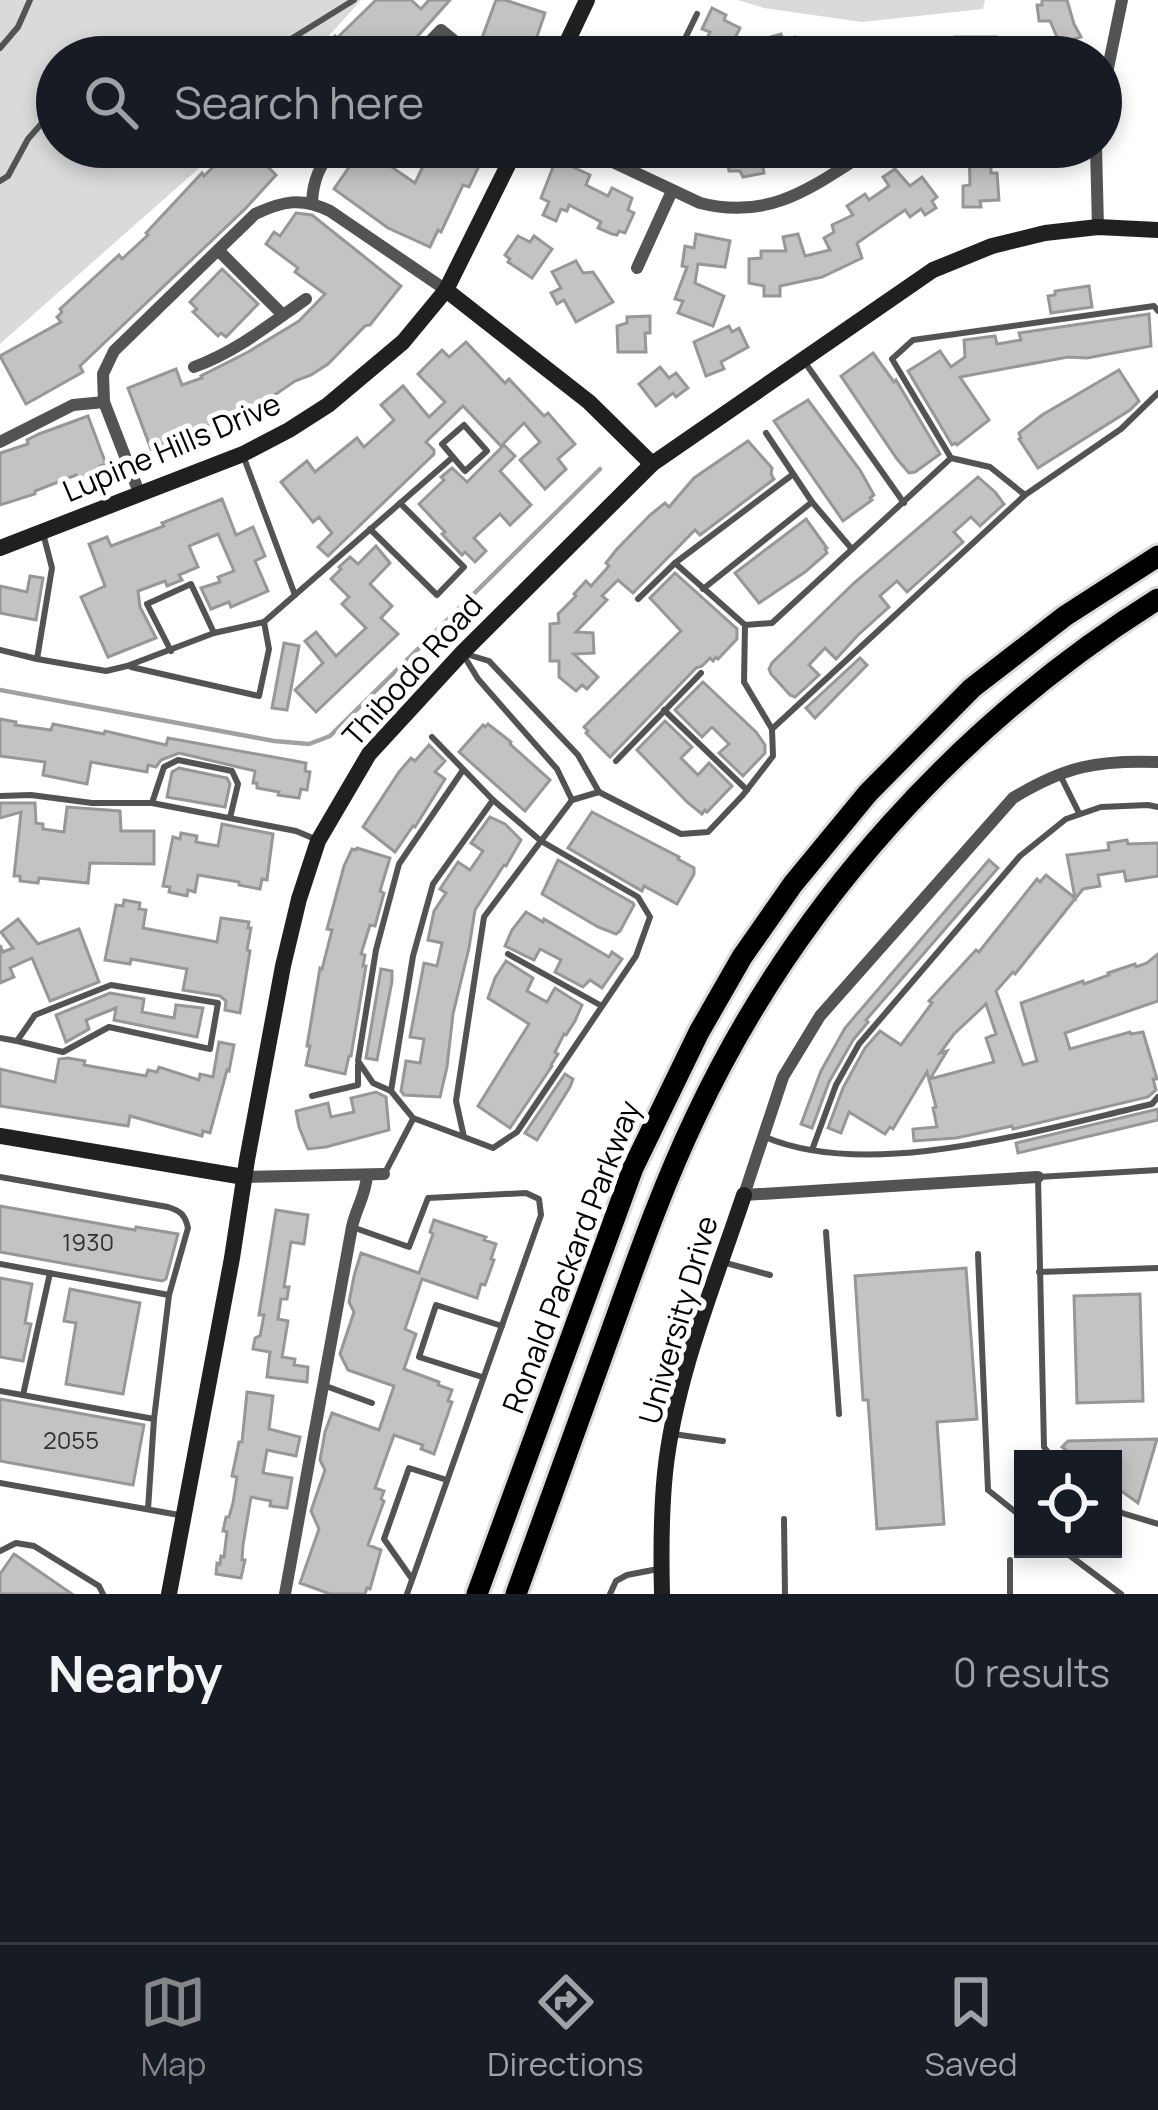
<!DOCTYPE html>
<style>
:root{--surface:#171b24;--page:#242831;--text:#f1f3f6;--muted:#9ea1a6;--line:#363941;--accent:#858687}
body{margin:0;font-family:Manrope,sans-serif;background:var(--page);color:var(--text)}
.controls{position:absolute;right:36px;bottom:36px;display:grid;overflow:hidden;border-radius:0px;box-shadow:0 6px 18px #0003}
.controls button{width:108px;height:108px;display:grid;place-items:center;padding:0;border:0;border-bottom:3px solid var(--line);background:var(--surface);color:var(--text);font:60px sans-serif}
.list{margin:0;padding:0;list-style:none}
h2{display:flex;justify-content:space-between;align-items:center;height:156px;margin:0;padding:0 48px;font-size:51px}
h2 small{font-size:39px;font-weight:400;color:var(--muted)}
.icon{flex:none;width:66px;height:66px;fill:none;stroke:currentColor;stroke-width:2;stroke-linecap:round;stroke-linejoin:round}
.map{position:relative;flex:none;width:1158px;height:1594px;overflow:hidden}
.search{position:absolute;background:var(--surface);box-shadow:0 6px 18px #0003;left:36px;right:36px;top:36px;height:132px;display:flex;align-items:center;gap:30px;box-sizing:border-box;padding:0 42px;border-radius:66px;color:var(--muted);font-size:45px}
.sheet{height:348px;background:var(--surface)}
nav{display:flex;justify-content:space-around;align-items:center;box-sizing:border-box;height:168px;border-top:3px solid var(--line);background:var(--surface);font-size:33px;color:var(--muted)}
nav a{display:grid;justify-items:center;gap:6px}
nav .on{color:var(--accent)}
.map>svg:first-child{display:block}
.green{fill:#dadada}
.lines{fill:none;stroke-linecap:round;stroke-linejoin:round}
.stream{stroke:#a1a1a1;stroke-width:4.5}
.building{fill:#c3c3c3;stroke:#979797;stroke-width:3;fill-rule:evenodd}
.highway-casing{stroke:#dbdbdb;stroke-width:27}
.lane{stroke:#535353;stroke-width:6}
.street{stroke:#535353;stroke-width:12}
.secondary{stroke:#202020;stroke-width:16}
.highway{stroke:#000;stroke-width:21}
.labels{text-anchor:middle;stroke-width:10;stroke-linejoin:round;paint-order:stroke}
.number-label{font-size:24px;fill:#313131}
.street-label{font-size:30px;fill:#000;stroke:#fff}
</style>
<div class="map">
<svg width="1158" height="1594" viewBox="0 0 1158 1594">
<rect width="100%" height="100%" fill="#fff"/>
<!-- green -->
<g class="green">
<path d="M0,0h361l-51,57h-253v90h166l-223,197z"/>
<path d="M738,0h247l-2,9 -121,13 -98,-14z"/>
</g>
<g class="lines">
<!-- stream -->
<path class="stream" d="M0,690l274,51 35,3 21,-8 270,-267"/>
</g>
<!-- building -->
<g class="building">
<path d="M376,0h35l10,9 8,-9h21l-51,57h-82l18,-21 2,2z"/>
<path d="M496,0h9l40,13 -15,44h-55z"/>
<path d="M1042,0h25l7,24 7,13 -21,7 -10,-23h-11l-2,-16h5z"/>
<path d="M712,8l14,7 -2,5 16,8 -12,25 -23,-11 5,-10 -8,-3z"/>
<path d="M781,34l2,6 12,-3 5,20h-57v-4l26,-7 -2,-8z"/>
<path d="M955,37h41v20h-34v-4h-7z"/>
<path d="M227,147h21l28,28 -30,33 -166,158 3,6 -57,32 -26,-48 61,-34 -4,-5 5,-5 -2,-3 59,-54 3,4 26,-24 -2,-2 56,-60 2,3 15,-15 -3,-3z"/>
<path d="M363,147l6,4 3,-4h40l-19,21 22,15 17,-36h56l-19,40 -6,-2 -22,47 -3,-2 -8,17 -42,-19 -54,-39z"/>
<path d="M725,147h34l5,26 -21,4 -3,-6h-11z"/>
<path d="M969,147h22v26h6l2,27 -19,1 1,6h-18v-21l7,-1z"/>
<path d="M555,162l10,5 1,-3 24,11 -4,10 22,11 4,-8 20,10 -4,12 6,3 -9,20 -6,-2 -2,4 -5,-1 -14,-6 3,-6 -32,-17 -2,6 -6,-2 -5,12 -13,-6 6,-13 -8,-4z"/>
<path d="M895,169l15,17 12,-9 15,20 -5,4 4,7 -11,7 -4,-6 -11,8 -5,-7 -48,33 5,15 -40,19 -42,9v10h-16v-10l-15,-3v-24l12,-1v-7h25l-3,-14 15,-3 7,22 25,-6 -6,-12 10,-6 -2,-7 21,-10 -6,-9 18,-12 4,6 20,-14 -6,-9z"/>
<path d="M296,213l16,2 89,71 -31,39 -5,1 -37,38 -17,11 -16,6 -32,22 -112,46 -23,-61 48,-19 6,16 20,-7 -1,-2 47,-24 51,-31 26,-27 -30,-22 3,-4 -32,-24 8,-12 6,4z"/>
<path d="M696,234l34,7 -5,26 -27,-3 -3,19 29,13 -11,30 -35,-13 5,-12 -8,-2 12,-32 -5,-1 3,-20 9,2z"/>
<path d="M518,236l12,6 4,-6 18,13 -20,29 -24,-16 2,-3 -5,-4z"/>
<path d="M576,261l7,12 10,-1 20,30 -37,20 -12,-22 -7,4 -6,-11 10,-5 -9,-16z"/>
<path d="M222,269l36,35 -32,33 -5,-4 -3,3 -25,-24 4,-3 -7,-7z"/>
<path d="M1089,286l3,21 -41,6 -3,-17 7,-1v-4z"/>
<path d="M1149,314l2,32 -64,12 -19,-1 -108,20 29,43 -32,25 -2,-2 -3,2 -44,-74 32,-20 11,16 14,-10 -1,-17 31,-4 2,8 24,-4 -2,-7z"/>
<path d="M650,316v17h-5l1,19h-28l-1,-26 10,-3v-6z"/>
<path d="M729,326l3,6 7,-4 9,19 -27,15 3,7 -18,7 -12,-34z"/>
<path d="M466,342l39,41 4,-4 35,37 4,-3 27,31 -17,15 8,10 -21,20 -25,-29 20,-18 -16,-19 -23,23 -38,-40 -37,36 8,8v4l-106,102 -10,-9 14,-14 -13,-16 -6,5 -32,-40 26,-21 8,11 42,-34 7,9 30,-27 -13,-15 22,-19 26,31 16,-15 -27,-28 24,-24 7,7z"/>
<path d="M873,353l21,29 2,-2 44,74 -25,18 -6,1 -12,-14 -56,-83z"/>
<path d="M660,367l9,11 7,-5 12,15 -12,9 -3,-4 -17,13 -17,-22z"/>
<path d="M1119,370l20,31 -9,9 -92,58 -19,-29 2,-1 -2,-5 23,-18z"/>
<path d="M808,400l52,70 14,25 -4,3 2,2 -29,21 -69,-100z"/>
<path d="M88,416l18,48 -6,2 2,5 -24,9 -2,-5 -41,16v3l-35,11v-52l28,-9 -1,-4 12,-6z"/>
<path d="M748,441l24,27 -1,6 3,5 -74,56 -5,-5 -62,63 -15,-13 -16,16 5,4 -31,32 17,1 1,20 -20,1 24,23 -11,12 -5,-4 -6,6 -17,-14v-16h-9v-37l9,-1 -1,-9 18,-18 -2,-2 12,-13 5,5 18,-20 -3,-3 11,-14 33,-34 15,-12 4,4 25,-29z"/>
<path d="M504,445l11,11 -15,15 31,34 -21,20 -10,-11 -26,24 12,13 -11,11 -10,-10 -3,3 -20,-21 3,-2 -26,-28 25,-24 -3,-3 11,-9 15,14z"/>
<path d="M978,477l17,15 9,12 -24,22 -9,-9 -17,15 9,10 -56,50 -10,-11 -17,15 9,11 -31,28 -22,24 -11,-11 -16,17 10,10 -24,22 -5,-2 -19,-21 -2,-5 3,-6 82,-80z"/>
<path d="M222,499l14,36 17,-8 12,29 -10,5 13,30 -37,16 -2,-5 -18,7 -10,-21 19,-6 -2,-5 16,-6 -16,-37 -29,12 9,21 -19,8 3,5 -15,6 -2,-5 -27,10 2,16 16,31 -48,19 -27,-60 24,-11 -16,-42 18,-7 4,9 53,-20 -2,-3z"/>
<path d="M806,519l21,29 -2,1 2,4 -22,19 -46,31 -24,-30z"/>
<path d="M376,546l14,17 -20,21 22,22 -11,12 17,16 -82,78 -21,-22 28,-27 -18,-22 11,-9 20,24 30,-28 -24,-24 7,-7 -18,-18 10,-10 -2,-2 11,-10 8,7z"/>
<path d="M675,573l62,56v10l-19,20 -2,-2 -3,4 -3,-3 -8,8 -6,2 -86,89 -24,-24 2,-2 -4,-4 97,-96 -31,-33z"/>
<path d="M30,576l13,2 -7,42 -36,-7v-27l27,6z"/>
<path d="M284,643l15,3 -12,64 -15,-2z"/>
<path d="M860,658l7,7 -52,53 -9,-10z"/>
<path d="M703,682l53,50 9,13v8l-22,23 -24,-23 10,-9 -17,-17 -10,10 -27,-27z"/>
<path d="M0,719l16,3 -1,3 36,5 2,-6 51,10 1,-3 61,14 2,-7 138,25 -1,8 5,1 -3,18 -6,-1 -2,9 -21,-3 1,-3 -22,-4v-5h-4l2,-12 -76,-18 -18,7 -5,7 -8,-2 -1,7 -56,-10 -4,22 -44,-9 2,-13 -45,-6z"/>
<path d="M665,721l27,26 -11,11 17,17 11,-12 23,23 -25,26 -2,-2 -3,4 -15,-12 -50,-52z"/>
<path d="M488,724l23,18 -1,2 40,36 -25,31 -66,-59 24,-27 2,2z"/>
<path d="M429,745l16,16 -10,11 10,7 -30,48 -2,-1 -18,26 -32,-25 36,-55 12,-14 4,3z"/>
<path d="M179,768l48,10 3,6 -5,23 -58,-10 5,-25z"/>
<path d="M0,803h35l1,20 7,1v5l21,3 3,-25 53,4 1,20h33v33l-64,-1 -2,20 -49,-5 -1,5 -18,-2v-5h-6l7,-64 -21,6z"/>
<path d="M592,812l87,45 -1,2 16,9v6l-17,30 -33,-18 -2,5 -74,-43z"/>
<path d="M490,817l15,7 16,16 -15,26 -2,-1 -29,45 -6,38 -16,66 -6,53 -7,30 -36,-2 -3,-4 5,-30 14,2 4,-24 -14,-2 14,-74 13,3 5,-23 -14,-3 6,-29 12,-18 -6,-4 18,-27 12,8 13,-19 -12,-8z"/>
<path d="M222,824l51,10 -6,46 -5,-1 -2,10 -21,-4v-3l-41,-7 -3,17 -7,-2 -1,6 -18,-4 1,-5 -7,-1 10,-49 7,2 1,-6 16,3 -1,6 22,4z"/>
<path d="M1127,840l1,4 30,-1v33l-32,5 -2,-10 -26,4 2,11 -17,3 -68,85 -2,-2 -17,19 27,74 14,-4 -16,-58 62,-22 1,3 25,-9 -1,-2 27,-9 1,3 11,-4 11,-9v47l-93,32 5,16 60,-17 1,2 12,-2 14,47h-4l3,11 -8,7 -135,32 -1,-3 -56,12 -42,3 -1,-12 24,-2 -4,-19 3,-1 -9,-35 -34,57 -3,-2 -5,7 -36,-22 -8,21 -13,-5 15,-40 22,-40 15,-17 21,14 31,-42 -3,-2 47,-51 3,2 7,-9 51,-64 3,3 6,-7 29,23 -8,-43 42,-5 -1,-7zM986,1004l10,30 -10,4 8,24 -64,17 17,-28 -7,2 14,-19z"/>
<path d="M357,848l33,10 -10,33 4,2 -9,33 -5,-1 -9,29 4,1 -2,11h3l-15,90h-2l-4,18 -39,-9 4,-19h-3l13,-78 2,1 10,-39 -5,-1 17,-63 8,-17 4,1z"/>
<path d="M558,860l75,43 1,2 -14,26 -4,3 -18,-7 -56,-33z"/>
<path d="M989,860l9,8 -132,152 2,2 -15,18 -24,42 -17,46 -11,-4 20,-53 24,-43z"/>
<path d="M124,900l16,3 -1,6 7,1 -3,18 74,14 4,-24 28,4 -1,6h3l-4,22 3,1 -10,62 -15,-3 1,-9 -6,-5 -37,-6 4,-21 -56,-10 -1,5 -25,-4 11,-55 7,1z"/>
<path d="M526,912l17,10 1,-3 65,38 3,-5 10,7 -20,29 -12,-8 -7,7 -28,-15 6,-12 -21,-11 -6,11 -29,-14 7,-16z"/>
<path d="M18,919l20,25 41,-15 20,53 -49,19 -18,-43 -22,10 4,9 -14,6v-38l3,7 10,-4 -12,-16z"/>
<path d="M506,961l27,17 -6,13 20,11 8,-14 27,17 -7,16 -9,14 -2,-1 -9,18 3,2 -7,11 1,1 -42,62 -32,-22 51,-82 -41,-26 7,-20z"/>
<path d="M381,969l11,2v10l-15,79 -11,-2z"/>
<path d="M110,993l34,6 -2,13 32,6 2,-13 27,3 -6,29 -83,-17 2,-12 -30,12 3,9 -23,13 -10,-27z"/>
<path d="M219,1042l15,3 -5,26 -2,-1 -17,63 -7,-2 -1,5 -72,-20 -2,10 -128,-20v-37l55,13 4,-23 9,-1 17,3 -1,4 62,11 2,-6 9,2 2,-5 40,13 1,-6 13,3z"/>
<path d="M565,1074l8,5 -3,8 -33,53 -12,-7z"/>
<path d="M376,1092l10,5 3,33 -63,17 -18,2 -9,-22 -3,-16 32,-8 3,14 23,-5 -3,-14z"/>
<path d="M1158,1109v11l-140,33 -2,-10z"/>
<path d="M0,1206l135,24 1,-3 42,7 -12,45 -4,2 -162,-29z"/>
<path d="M276,1210l32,5 -4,29 -13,-2 -7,45h5l-2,12h-6l-3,20 10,2 -6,36 13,2 -1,6 14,2 -1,15 -40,-5 3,-25 -17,-3 2,-11 5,-2 4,-21h-5z"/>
<path d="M434,1220l52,17 -2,3 12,4 -5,15 3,1 -9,25 -4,-1 -4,14 -55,-19 -17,50 11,5 -12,35 35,13 -1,3 14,5 -4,11 4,1 -18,52 -13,-5 2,-4 -29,-10 -19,53 9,3 -3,8 3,2 -16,44 13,5 -11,39 -3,-1 -2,6h-35l-30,-11 19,-54 -8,-18 14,-41 -5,-10 5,-28 7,-19 47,17 15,-44 -46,-16 -8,-16 14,-42 -5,-10 5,-26 7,-23 58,20 14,-39 -3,-2z"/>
<path d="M966,1268l11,151 -40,3 7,102 -67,5 -9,-129h-5l-8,-124z"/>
<path d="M0,1278l32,6 -7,39 6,1 -8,37 -23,-4z"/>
<path d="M70,1289l70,14 -17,91 -57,-10 10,-61 -12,-2z"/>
<path d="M1140,1294l3,107 -66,2 -3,-107z"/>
<path d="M247,1392l26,4 -4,33 31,8 -4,19 -29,-6 -4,23 29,5 -5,30 -17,-2 1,-5 -20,-4 -8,48 -1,15h3l-4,18 -25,-4 1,-11 3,1 1,-8 3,1 3,-25 -4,-1 3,-14h3l4,-14 4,-26 -5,-1 7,-34h3z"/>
<path d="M0,1399l144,26 -11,60 -133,-24z"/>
<path d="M1157,1439l-19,64 -25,-18v-26h-35l-16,-12 6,-6z"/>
<path d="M14,1554l58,40h-72v-20z"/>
</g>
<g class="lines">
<defs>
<g id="highway">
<path d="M477,1594l156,-426 66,-136 43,-75 51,-73 75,-91 104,-105 93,-72 93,-60"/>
<path d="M516,1594c31,-86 62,-172 93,-257 27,-75 53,-150 87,-221 100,-212 264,-393 462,-517"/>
</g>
</defs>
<!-- highway casing -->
<use href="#highway" class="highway-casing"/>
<!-- lane -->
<g class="lane">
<path d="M0,48l18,-21 12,-27"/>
<path d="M269,57l22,-18 63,-39"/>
<path d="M676,57l21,-43"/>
<path d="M623,163l8,-16"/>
<path d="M0,181l8,-5 20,-37 29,-33"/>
<path d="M806,364l98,139"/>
<path d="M766,433l46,69 39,46"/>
<path d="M244,458l51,137"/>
<path d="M951,458l-59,-99 21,-19 241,-34 4,5"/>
<path d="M370,529l67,66 27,-28 -64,-64"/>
<path d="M675,563l70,62 27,-2 179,-165 39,9 35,28"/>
<path d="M703,589l109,-87"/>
<path d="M638,599l37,-36 117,-88"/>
<path d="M0,650l37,9 69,12 21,-5 87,-33 50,-11 189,-165 -11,-13 22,-19 23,26 -22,20 -12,-14"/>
<path d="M171,651l-24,-47 44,-20 23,49"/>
<path d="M466,654l23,7 89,94 21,37"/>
<path d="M464,656l14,23 79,90 15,31"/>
<path d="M37,659l15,-91 -8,-31"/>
<path d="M131,667l128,29 10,-47 -5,-27"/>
<path d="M664,710l83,80"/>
<path d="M772,729l253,-234 96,-66 37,-36"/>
<path d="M432,737l61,63 48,41 31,-41 27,-8 82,42 27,-2 35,-37 30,-39 -1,-27 -28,-47 1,-57"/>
<path d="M616,761l85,-88"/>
<path d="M1061,777l18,36"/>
<path d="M0,796l31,-1 61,8h60l144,28 19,8"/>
<path d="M152,803l12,-36 14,-7 54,11 6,13 -8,34"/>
<path d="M541,841l97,56 12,20 -14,39 -119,176 -24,16 -29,-11 -8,-36 28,-184z"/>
<path d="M508,954l92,51"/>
<path d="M111,985l107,18 -8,46 -101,-22 -46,25 -46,-11 18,-26z"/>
<path d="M0,1038l17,3"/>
<path d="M391,1091l-18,-8 -15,-22 18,-111 23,-86 64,-94"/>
<path d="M312,1096l46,-11v-20"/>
<path d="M464,1137l-51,-19 -22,-27 22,-135 20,-72 60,-84"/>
<path d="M765,1137c106,45 277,-8 387,-33l6,-7"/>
<path d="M812,1150l24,-65 23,-41 161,-188 46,-37 35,-12 47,-2 10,2"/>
<path d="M386,1171l27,-52"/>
<path d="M0,1177l168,30c12,4 17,7 20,21l-19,67 -15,124"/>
<path d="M352,1227l57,20 19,-49 98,-5 13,6 2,16 -134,379"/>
<path d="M826,1232l13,182"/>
<path d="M978,1254l10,236 35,28"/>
<path d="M726,1263l44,12"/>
<path d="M0,1264l169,31"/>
<path d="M1039,1272l119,-4"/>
<path d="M482,1377l-63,-20 17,-52 66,21"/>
<path d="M323,1385l49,18"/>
<path d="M0,1391l154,28 -6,90"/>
<path d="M23,1395l27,-122"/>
<path d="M673,1434l50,7"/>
<path d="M1053,1459l-9,-12 -6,-270 120,-7"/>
<path d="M0,1483l179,32"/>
<path d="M1113,1506l9,7 36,11"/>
<path d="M784,1519l1,75"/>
<path d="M1061,1549l60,45"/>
<path d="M0,1551l16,-8 18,3 65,40 4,8"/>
<path d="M1010,1560v34"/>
<path d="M412,1579l-28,-40 25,-71 38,12"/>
<path d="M610,1594l6,-13 11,-6 31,-6"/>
</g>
<!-- street -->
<g class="street">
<path d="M415,57l26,-27 16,13"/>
<path d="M1101,102l21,-102"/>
<path d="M581,147l119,56c73,19 117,-20 175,-56"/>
<path d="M1096,147l2,80"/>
<path d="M312,203c1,-24 8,-38 23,-56"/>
<path d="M219,251l64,64"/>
<path d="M637,268l35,-77"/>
<path d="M194,367c43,-16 75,-42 112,-68"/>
<path d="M0,442l73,-37 31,-3"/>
<path d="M140,495l-36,-93 -1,-28 11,-23 141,-137c28,-13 46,-17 75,-3l116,79"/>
<path d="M244,1177l140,-3"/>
<path d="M1038,1177l-294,18 39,-118 37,-61 193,-218c53,-32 84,-38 145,-36"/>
<path d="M285,1594l67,-367c4,-19 14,-32 15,-52"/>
</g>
<!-- secondary -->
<g class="secondary">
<path d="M560,57l27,-57"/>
<path d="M446,290l143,112 63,62"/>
<path d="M0,548l243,-94 46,-24 39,-25 75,-63 43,-52 71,-143"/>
<path d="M0,1136l244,41"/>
<path d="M169,1594l63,-336 15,-98 36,-194 16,-67 19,-58 51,-87 93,-101 190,-189 281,-194 59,-24 53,-13 53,-6 60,3"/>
<path d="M662,1594c-1,-40 -1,-81 3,-121 10,-95 49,-188 79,-278"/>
</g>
<!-- highway -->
<use href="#highway" class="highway"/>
</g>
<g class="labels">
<!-- number labels -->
<g class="number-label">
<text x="88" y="1251">1930</text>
<text x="71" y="1449">2055</text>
</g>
<!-- street labels -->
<g class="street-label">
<text transform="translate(172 448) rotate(-23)" y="10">Lupine Hills Drive</text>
<text transform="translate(413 671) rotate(-48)" y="10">Thibodo Road</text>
<text transform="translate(572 1257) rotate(-69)" y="10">Ronald Packard Parkway</text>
<text transform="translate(679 1320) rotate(-74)" y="10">University Drive</text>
</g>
</g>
</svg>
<div class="controls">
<button><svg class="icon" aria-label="locate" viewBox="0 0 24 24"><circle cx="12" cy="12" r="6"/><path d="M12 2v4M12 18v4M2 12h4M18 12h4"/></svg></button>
</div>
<div class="search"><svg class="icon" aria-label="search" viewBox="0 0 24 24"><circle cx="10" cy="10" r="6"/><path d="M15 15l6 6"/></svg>Search here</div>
</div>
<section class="sheet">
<h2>Nearby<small>0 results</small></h2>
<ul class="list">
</ul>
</section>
<nav>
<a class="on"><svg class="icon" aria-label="map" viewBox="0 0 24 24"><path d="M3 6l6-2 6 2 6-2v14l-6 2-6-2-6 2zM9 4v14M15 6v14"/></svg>Map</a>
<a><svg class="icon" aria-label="directions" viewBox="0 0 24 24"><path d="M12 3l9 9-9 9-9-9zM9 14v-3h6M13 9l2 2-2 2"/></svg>Directions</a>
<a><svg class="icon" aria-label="saved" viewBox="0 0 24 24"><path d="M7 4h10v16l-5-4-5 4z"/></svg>Saved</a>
</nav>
